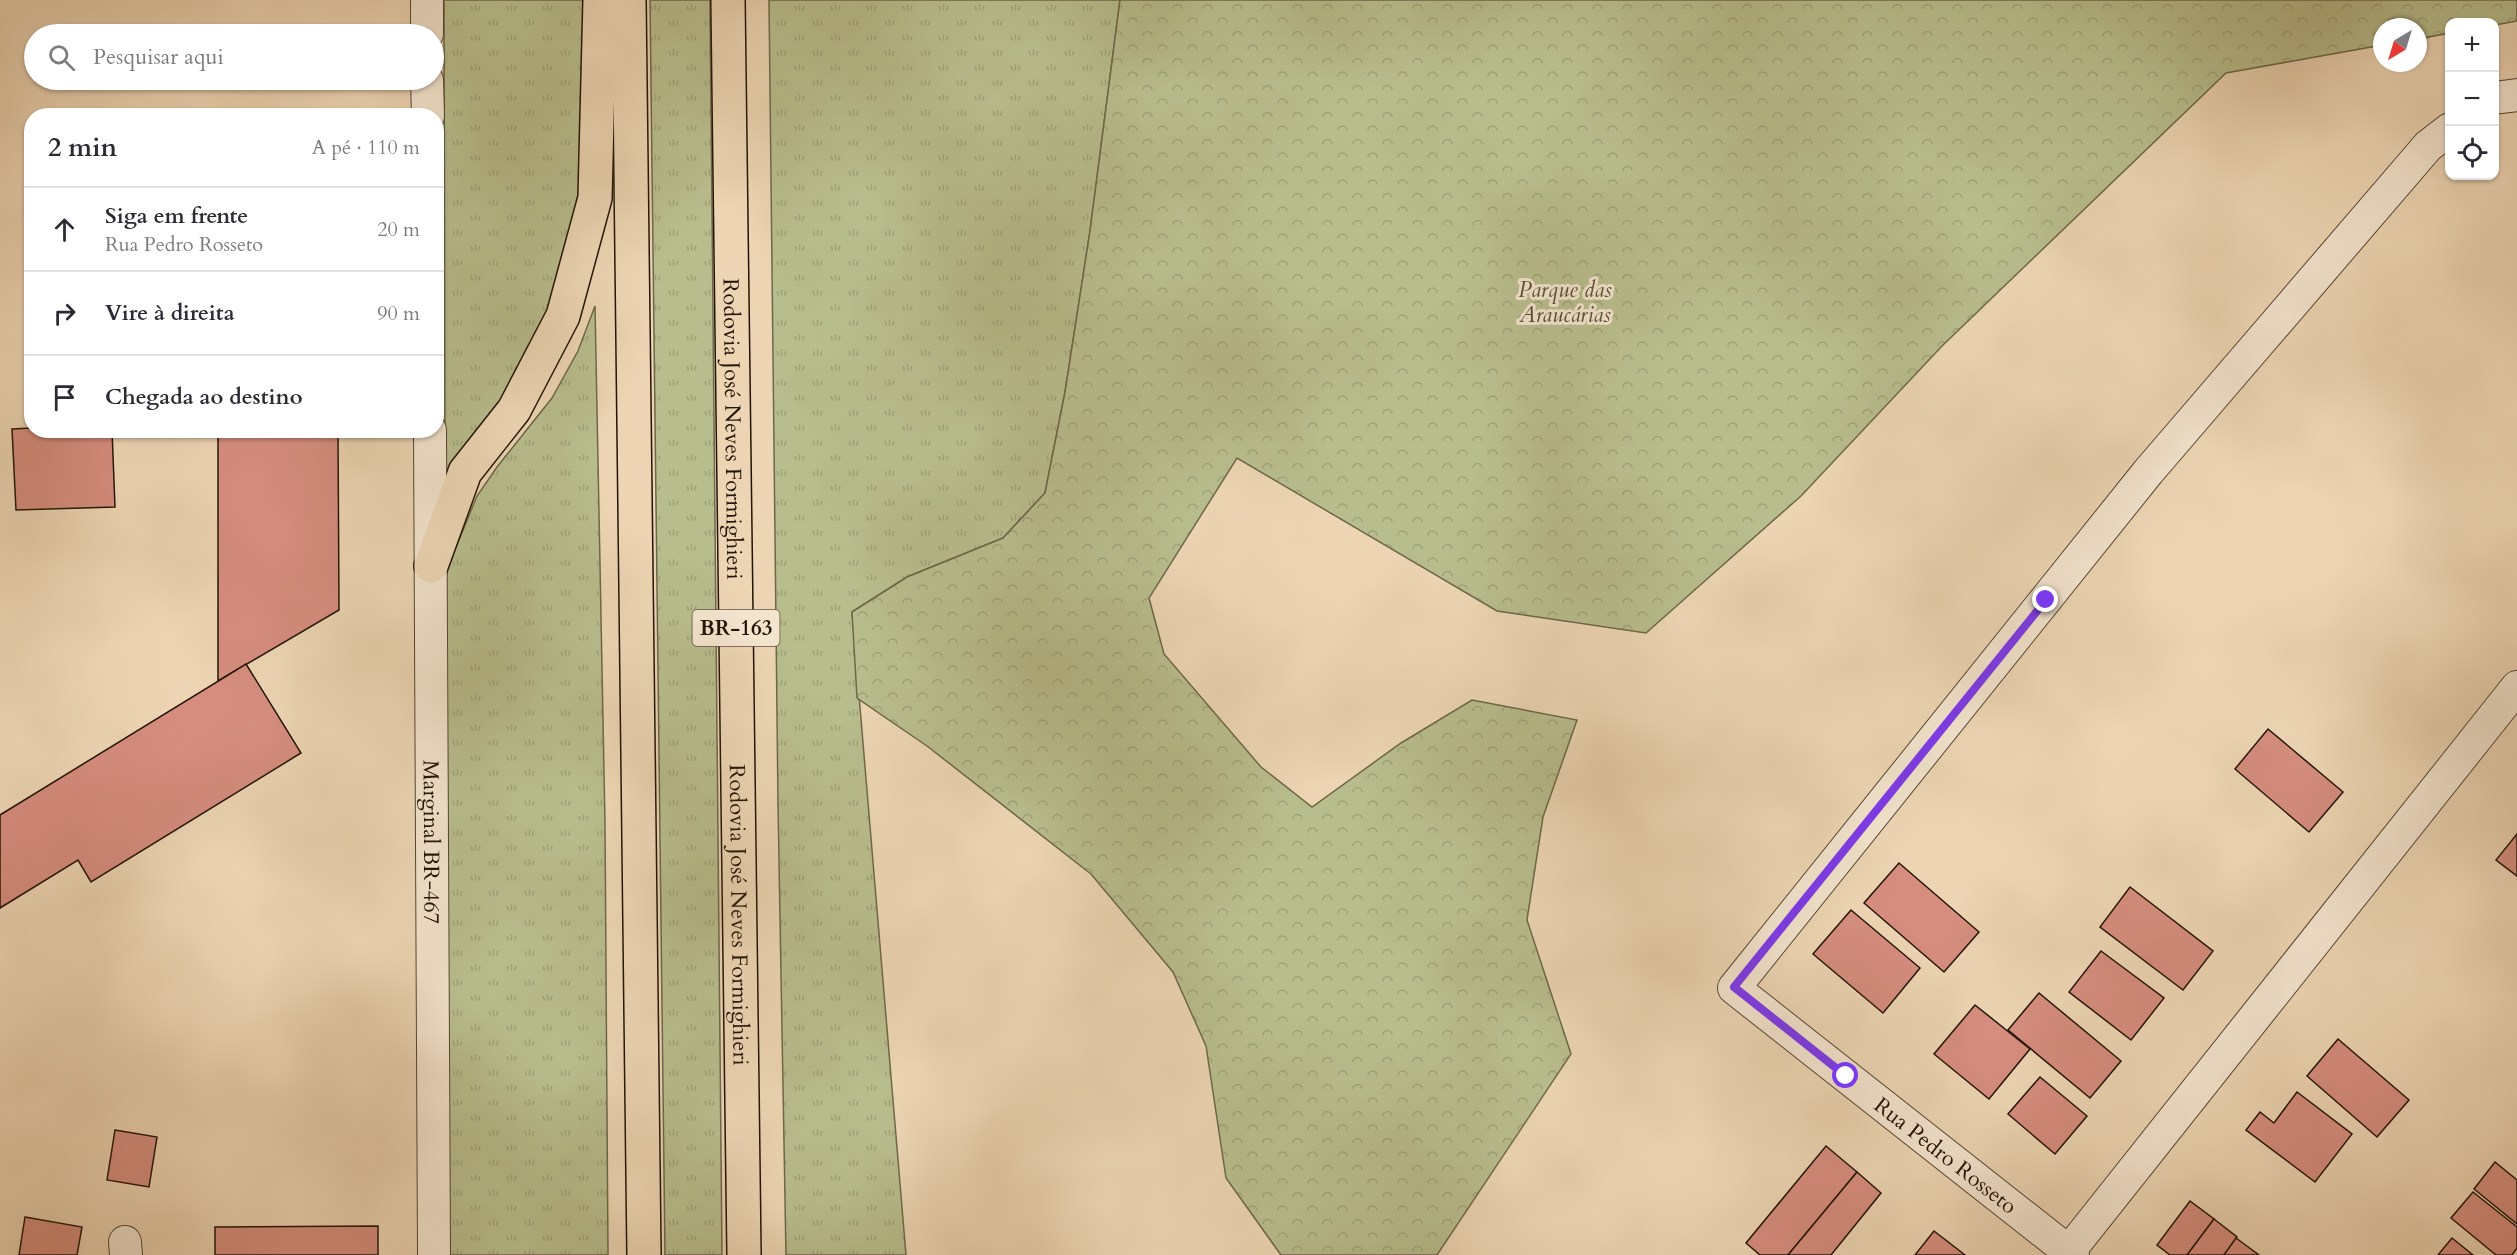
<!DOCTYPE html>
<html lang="pt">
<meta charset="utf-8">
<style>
:root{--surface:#fff;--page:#f2f2f3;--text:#2b2b33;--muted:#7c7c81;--line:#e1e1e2}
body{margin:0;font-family:Cardo,serif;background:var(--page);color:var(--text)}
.controls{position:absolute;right:18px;top:18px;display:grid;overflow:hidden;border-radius:12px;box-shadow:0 2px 4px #0004}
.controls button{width:54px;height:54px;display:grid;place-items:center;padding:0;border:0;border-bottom:2px solid var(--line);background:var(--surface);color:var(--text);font:30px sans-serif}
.compass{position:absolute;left:2373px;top:18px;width:54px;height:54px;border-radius:50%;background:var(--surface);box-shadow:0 2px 4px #0004;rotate:218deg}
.stop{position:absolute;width:18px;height:18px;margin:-14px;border:4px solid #7c3aed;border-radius:50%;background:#fff}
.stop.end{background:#7c3aed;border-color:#fff;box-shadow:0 2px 6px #0008}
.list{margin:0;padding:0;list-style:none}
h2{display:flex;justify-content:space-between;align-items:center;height:78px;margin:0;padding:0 24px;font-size:26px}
h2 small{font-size:20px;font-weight:400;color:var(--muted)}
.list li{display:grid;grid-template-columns:39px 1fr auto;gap:18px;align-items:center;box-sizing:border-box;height:84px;padding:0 24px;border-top:2px solid var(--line)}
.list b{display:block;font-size:22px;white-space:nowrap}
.list p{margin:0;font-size:20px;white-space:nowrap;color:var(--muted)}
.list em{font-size:20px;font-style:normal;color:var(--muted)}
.icon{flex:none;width:33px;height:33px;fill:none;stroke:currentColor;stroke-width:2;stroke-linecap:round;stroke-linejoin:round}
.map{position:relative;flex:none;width:2517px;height:1255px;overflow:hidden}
.search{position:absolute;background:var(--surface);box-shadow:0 2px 4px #0004;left:24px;top:24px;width:420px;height:66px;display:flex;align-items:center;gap:15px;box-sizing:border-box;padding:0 21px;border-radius:33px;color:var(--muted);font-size:22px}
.panel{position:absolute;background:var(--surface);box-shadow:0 2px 4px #0004;left:24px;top:108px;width:420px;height:330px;border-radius:24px}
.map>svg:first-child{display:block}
.grass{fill:url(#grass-tufts);stroke:#6d684a;stroke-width:1.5}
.forest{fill:url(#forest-crowns);stroke:#6d684a;stroke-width:1.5}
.building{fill:#d68d7e;stroke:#221407;stroke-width:1.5}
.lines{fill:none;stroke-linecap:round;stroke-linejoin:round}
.street-casing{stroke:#554432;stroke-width:34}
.highway-casing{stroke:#221407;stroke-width:36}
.street{stroke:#f3e4ce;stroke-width:32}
.highway{stroke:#edd5b3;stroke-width:33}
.route{stroke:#7c3aed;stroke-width:8}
.labels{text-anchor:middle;stroke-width:6;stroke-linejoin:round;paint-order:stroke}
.shield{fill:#f3e4ce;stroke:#615243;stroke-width:1.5}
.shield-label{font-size:21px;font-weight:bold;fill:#221407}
.park-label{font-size:22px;font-style:italic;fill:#564f36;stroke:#f3e4ce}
.street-label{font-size:22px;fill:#221407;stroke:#f3e4ce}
</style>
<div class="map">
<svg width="2517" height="1255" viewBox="0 0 2517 1255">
<defs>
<pattern id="grass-tufts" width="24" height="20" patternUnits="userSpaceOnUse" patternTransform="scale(1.5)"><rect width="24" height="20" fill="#b8bd8d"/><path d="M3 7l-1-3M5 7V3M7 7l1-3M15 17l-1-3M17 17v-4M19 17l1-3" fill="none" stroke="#9ea278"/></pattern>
<pattern id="forest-crowns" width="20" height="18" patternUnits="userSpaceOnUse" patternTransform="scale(1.5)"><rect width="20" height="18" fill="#b8bd8d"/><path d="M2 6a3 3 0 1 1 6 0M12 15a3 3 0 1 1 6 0" fill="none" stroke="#9ea278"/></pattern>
</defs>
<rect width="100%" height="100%" fill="#edd5b3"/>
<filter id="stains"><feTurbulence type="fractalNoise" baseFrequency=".00333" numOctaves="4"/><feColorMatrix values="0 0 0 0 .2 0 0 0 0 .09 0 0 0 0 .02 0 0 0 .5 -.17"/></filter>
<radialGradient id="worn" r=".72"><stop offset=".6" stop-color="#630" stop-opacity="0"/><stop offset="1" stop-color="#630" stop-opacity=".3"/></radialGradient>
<!-- grass -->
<g class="grass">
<path d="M444,0h141l-2,196 -28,97 -30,64 -30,53 -50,64z"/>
<path d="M650,0h60l12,1255h-57z"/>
<path d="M769,0h351l-30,231 -25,161 -20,101 -42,45 -96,39 -55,35 54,643h-120l-8,-451z"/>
<path d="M595,306l10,518 3,431h-160l-3,-681 32,-78 20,-29 55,-69 26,-47z"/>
</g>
<!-- forest -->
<path class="forest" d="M1120,0h1397v21l-22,4 -1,-3h-44l-1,11 -31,6v-12h-36v18l-156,28 -284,273 -141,150 -155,137 -149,-22 -260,-153 -88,140 15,56 97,113 51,40 89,-64 71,-43 105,20 -34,97 -16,103 44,134 -134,201h-156l-55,-77 -20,-132 -33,-74 -82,-98 -164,-128 -70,-48 -5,-86 55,-35 96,-39 42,-45 20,-101 25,-161z"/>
<!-- building -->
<g class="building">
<path d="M32,428v2h80l3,77 -99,3 -4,-81z"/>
<path d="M218,430h120l1,180 -121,71z"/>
<path d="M246,664l55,89 -210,129 -13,-22 -78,48v-93z"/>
<path d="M2268,729l75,63 -34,40 -74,-63z"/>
<path d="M2517,834v42l-21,-16z"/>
<path d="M1899,863l80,69 -35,40 -80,-69z"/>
<path d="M2130,887l83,64 -30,39 -83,-63z"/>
<path d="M1851,910l69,58 -37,45 -70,-59z"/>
<path d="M2101,951l63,47 -33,42 -62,-48z"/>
<path d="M2039,993l82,68 -31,37 -82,-68z"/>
<path d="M1975,1005l55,44 -41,50 -55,-45z"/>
<path d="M2338,1039l71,61 -32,37 -70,-61z"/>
<path d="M2040,1077l47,39 -32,38 -47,-40z"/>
<path d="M2297,1092l55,42 -37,48 -69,-52 14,-18 14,11z"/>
<path d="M115,1130l42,7 -8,50 -42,-7z"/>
<path d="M1826,1146l31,26 -69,83h-28l-14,-12z"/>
<path d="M2495,1162l22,18v44l-43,-35z"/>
<path d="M1857,1172l24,21 -50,62h-43z"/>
<path d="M2473,1192l44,35v21l-5,7h-16l-45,-37z"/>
<path d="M2190,1201l24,18 -27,36h-17l-13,-10z"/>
<path d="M25,1217l57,10 -5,28h-58z"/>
<path d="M2214,1219l23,18 -13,18h-37z"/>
<path d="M378,1226v29h-163v-28z"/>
<path d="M1934,1231l31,24h-50z"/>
<path d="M2236,1238l23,17h-35z"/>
<path d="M2452,1238l21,17h-35z"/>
</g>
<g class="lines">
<defs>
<g id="street">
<path d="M427,0v34"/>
<path d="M427,80l1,36"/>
<path d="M2494,98l23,-3"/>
<path id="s1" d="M430,430l4,825"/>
<path d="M125,1242l1,13"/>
<path d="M2066,1255l451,-568"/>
<path d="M2073,1255l-339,-267 414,-516 280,-326 22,-17"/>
</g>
<g id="highway">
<path d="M629,0l15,1255"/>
<path id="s2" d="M728,0l16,1255"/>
<path d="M431,566l34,-94 49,-62 49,-94 32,-118 5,-198"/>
</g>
</defs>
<!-- street casing -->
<use href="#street" class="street-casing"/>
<!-- highway casing -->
<use href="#highway" class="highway-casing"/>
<!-- street -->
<use href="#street" class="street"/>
<!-- highway -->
<use href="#highway" class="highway"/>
</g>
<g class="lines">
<!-- route -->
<path class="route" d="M1846,1076l-112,-89 312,-387"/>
</g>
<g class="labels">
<!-- shield labels -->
<rect class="shield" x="692.5" y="610" width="87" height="36" rx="4.5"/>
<g class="shield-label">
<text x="736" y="635">BR-163</text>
</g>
<!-- park labels -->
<g class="park-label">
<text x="1565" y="297">Parque das<tspan x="1565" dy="25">Araucárias</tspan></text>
</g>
<!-- street labels -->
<g class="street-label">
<text dy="8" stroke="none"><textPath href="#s2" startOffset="429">Rodovia José Neves Formighieri</textPath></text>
<text dy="8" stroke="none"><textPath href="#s1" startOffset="412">Marginal BR-467</textPath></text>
<text dy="8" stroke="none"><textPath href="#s2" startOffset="915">Rodovia José Neves Formighieri</textPath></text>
<text transform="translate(1946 1155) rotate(38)" y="8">Rua Pedro Rosseto</text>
</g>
</g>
<rect width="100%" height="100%" filter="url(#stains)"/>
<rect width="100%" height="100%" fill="url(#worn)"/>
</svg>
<div class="controls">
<button>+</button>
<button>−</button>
<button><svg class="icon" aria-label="locate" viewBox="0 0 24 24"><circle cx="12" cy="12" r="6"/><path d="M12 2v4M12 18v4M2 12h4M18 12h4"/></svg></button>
</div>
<svg class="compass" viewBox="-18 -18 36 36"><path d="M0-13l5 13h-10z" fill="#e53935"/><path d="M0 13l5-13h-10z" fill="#7c7c81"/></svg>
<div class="stop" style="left:1846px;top:1076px"></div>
<div class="stop end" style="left:2046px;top:600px"></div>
<div class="search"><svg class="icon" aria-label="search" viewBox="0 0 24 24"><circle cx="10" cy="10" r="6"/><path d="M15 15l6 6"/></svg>Pesquisar aqui</div>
<section class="panel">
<h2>2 min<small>A pé · 110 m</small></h2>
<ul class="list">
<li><svg class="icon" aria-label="ahead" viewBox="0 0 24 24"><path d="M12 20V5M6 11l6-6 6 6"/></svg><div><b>Siga em frente</b><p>Rua Pedro Rosseto</p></div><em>20 m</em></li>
<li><svg class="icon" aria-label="right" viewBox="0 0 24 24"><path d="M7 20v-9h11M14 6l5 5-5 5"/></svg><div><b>Vire à direita</b></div><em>90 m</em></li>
<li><svg class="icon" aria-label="arrive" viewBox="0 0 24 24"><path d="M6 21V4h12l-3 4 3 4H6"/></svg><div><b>Chegada ao destino</b></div></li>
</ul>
</section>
</div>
